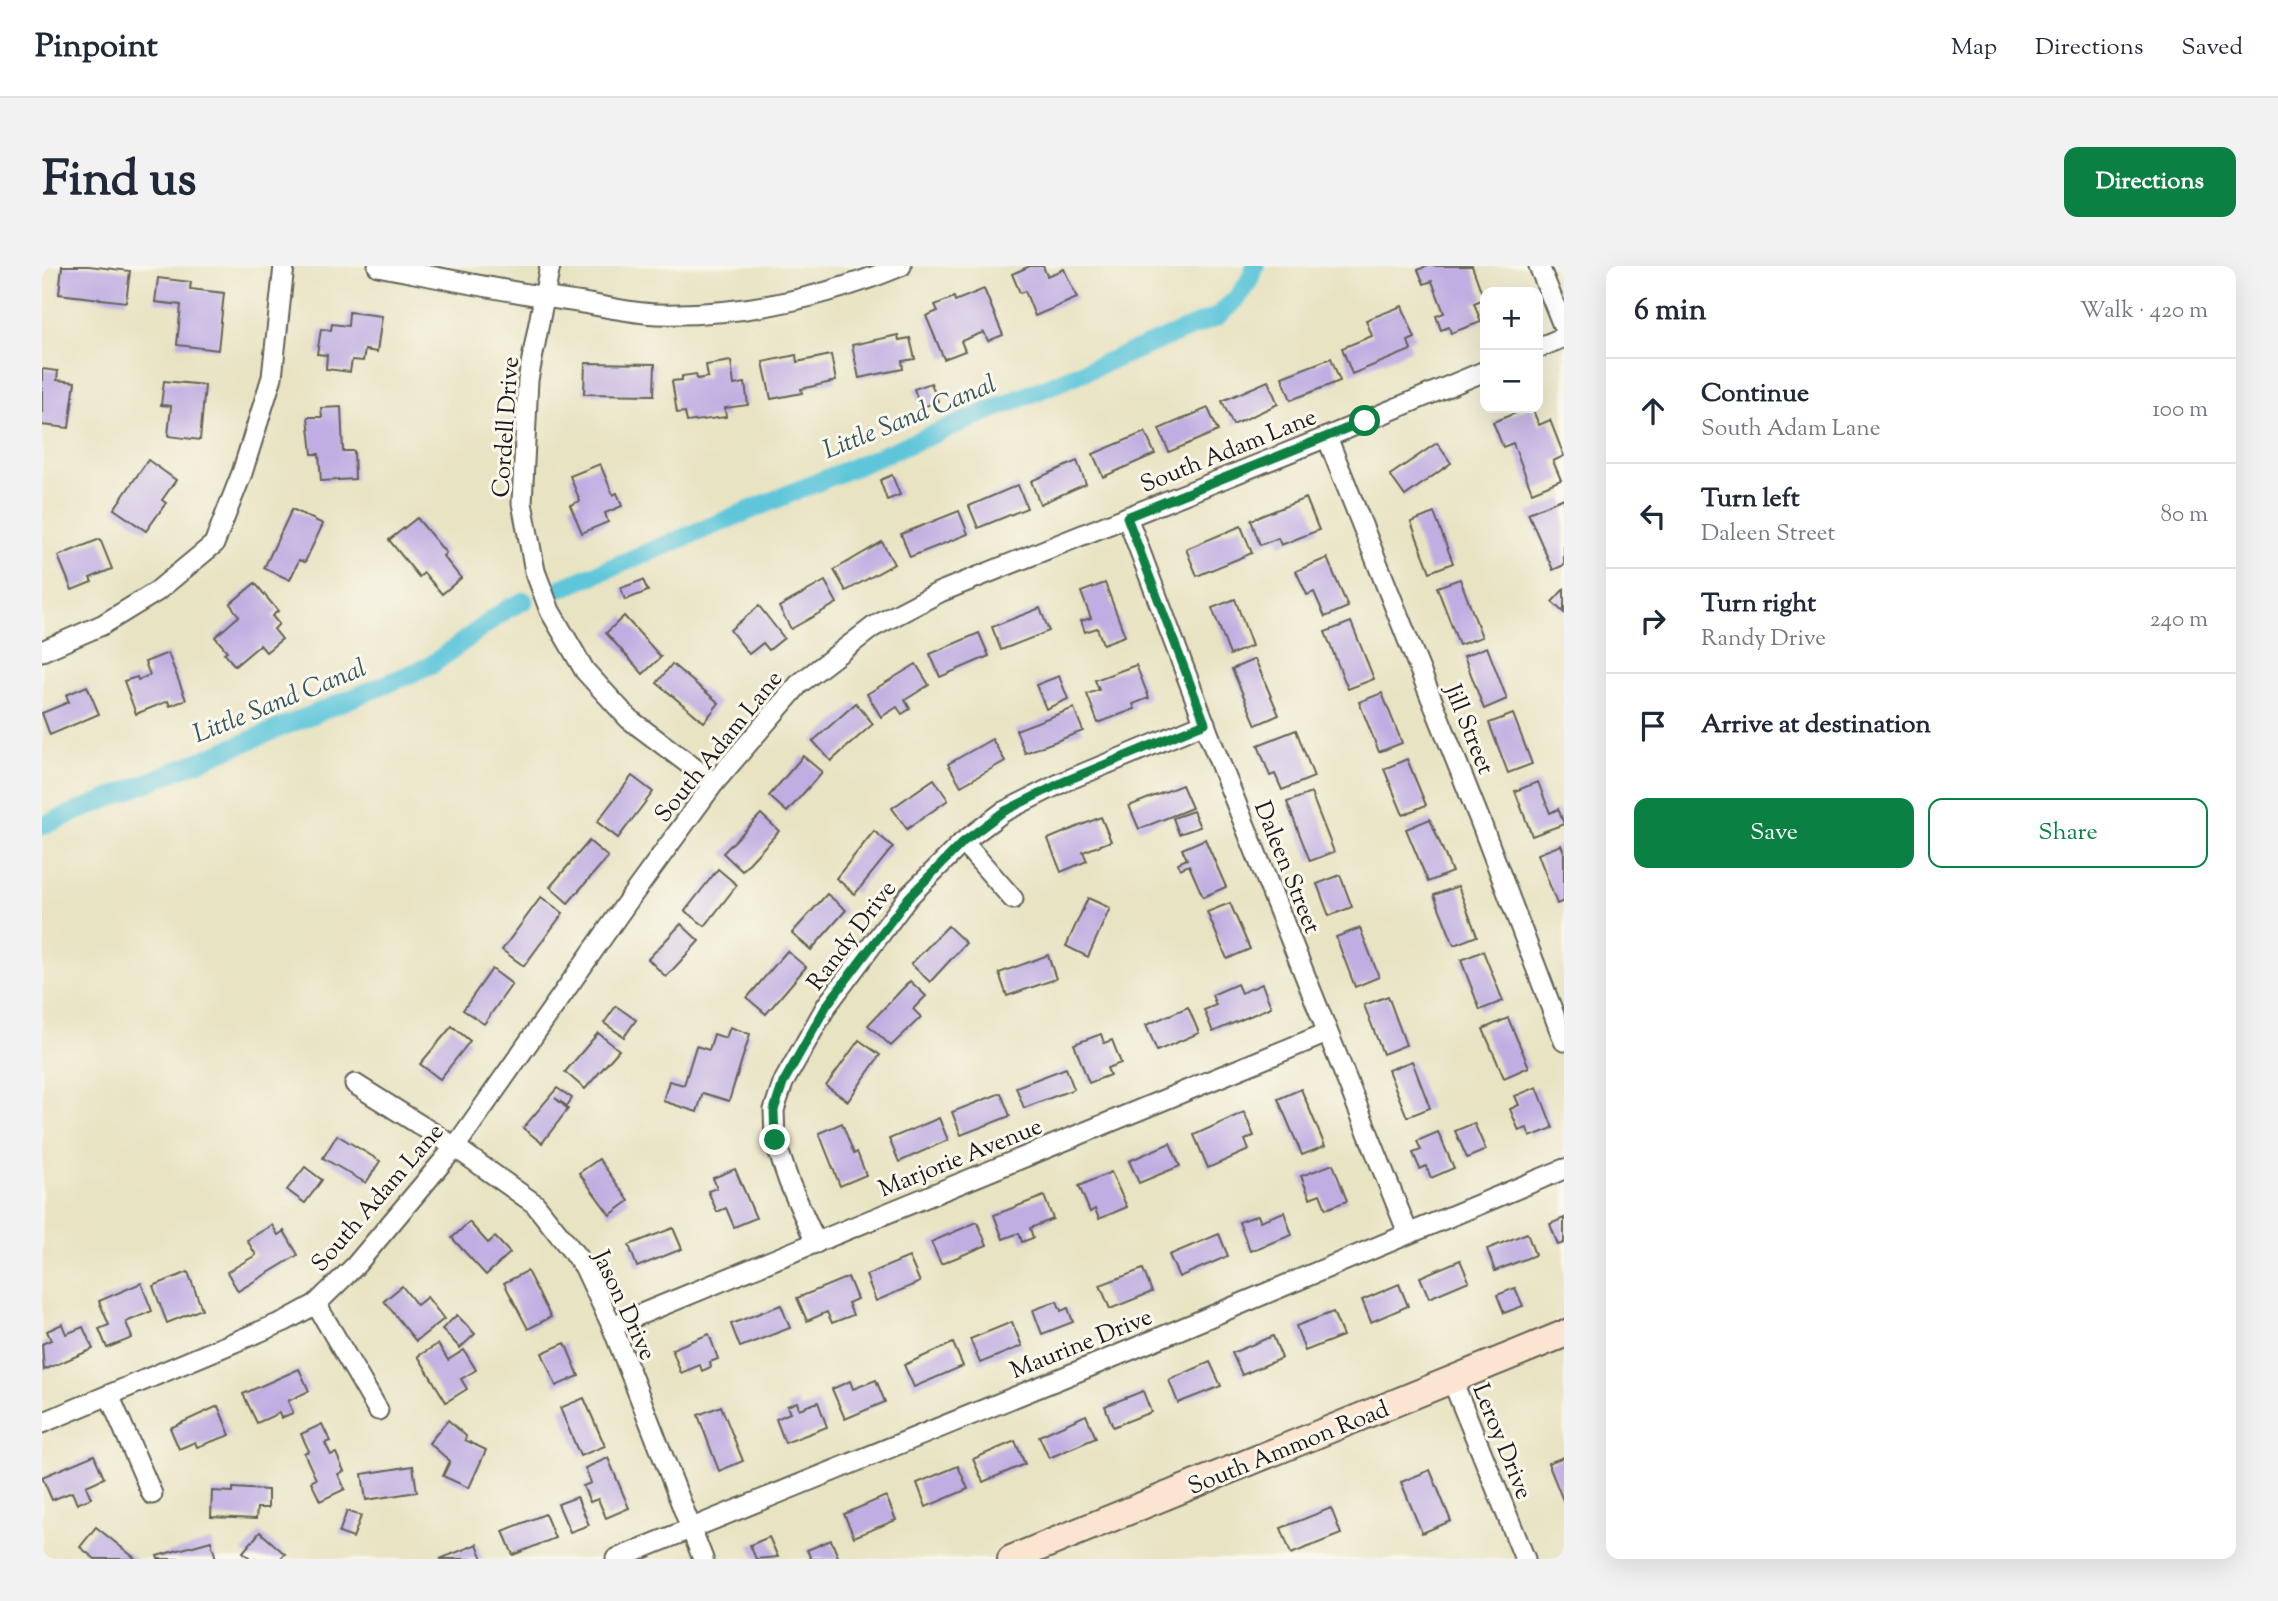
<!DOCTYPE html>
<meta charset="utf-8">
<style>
:root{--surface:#fff;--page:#f2f2f3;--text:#1f2937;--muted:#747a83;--line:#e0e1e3;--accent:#0b8043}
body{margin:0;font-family:"Sorts Mill Goudy",serif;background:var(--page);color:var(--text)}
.controls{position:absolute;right:21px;top:21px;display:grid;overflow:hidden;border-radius:14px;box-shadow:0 7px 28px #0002}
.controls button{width:63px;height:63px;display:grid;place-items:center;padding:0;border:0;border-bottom:2px solid var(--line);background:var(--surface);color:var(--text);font:35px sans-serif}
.stop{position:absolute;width:21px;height:21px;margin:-16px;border:5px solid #0b8043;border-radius:50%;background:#fff}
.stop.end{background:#0b8043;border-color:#fff;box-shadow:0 2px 7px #0008}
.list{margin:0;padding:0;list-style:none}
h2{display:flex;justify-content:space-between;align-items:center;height:91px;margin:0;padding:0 28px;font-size:30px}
h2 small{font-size:23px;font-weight:400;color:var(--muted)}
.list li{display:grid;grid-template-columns:46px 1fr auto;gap:21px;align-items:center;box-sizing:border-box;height:105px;padding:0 28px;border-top:2px solid var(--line)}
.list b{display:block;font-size:26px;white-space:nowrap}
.list p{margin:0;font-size:23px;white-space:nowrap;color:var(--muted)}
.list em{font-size:23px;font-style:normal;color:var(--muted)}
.actions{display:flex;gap:14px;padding:21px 28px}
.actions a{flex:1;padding:16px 0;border:2px solid var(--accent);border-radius:14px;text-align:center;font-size:24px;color:var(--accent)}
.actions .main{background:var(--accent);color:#fff}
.icon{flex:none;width:38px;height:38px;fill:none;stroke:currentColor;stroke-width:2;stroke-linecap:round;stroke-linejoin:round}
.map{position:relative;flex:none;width:1522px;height:1293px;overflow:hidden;border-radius:14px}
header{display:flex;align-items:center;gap:42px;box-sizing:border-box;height:98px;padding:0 35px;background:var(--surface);border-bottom:2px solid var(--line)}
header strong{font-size:33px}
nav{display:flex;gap:38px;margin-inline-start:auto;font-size:24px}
.intro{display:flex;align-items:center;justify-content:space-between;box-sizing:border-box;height:168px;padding:0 42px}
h1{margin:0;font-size:49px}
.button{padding:18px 32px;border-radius:14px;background:var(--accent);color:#fff;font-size:24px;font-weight:700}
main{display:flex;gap:42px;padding:0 42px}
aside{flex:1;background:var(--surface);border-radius:14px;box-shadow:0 7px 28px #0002}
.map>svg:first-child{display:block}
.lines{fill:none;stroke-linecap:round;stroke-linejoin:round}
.canal{stroke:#5ec6da;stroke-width:19}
.building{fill:#c0aee2}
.street-casing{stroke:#636256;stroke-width:23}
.secondary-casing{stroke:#636256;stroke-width:30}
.street{stroke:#fff;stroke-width:19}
.secondary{stroke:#fce5d0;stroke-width:26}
.route{stroke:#0b8043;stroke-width:9}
.labels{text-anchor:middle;stroke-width:6;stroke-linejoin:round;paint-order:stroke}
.street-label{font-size:24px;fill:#1c1c1c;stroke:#fbf7ec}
.water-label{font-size:26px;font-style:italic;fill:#33585e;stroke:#fbf7ec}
</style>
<header>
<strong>Pinpoint</strong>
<nav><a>Map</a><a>Directions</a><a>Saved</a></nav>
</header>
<div class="intro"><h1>Find us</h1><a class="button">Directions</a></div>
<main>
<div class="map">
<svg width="1522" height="1293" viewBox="0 0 1522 1293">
<rect width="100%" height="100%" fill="#fbf7ec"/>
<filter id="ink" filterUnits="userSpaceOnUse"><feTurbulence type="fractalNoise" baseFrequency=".0143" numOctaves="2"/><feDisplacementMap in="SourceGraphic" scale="14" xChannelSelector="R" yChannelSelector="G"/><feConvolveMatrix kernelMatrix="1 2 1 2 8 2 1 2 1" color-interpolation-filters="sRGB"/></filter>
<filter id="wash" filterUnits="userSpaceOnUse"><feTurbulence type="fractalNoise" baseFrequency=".00686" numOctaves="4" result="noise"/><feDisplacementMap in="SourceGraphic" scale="28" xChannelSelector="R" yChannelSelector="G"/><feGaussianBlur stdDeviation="1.57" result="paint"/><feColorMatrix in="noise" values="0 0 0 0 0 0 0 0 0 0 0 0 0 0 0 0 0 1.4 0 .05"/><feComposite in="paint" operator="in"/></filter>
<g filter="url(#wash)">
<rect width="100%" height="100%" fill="#e8e3c2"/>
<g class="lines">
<!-- canal -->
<g class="canal">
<path d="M520,322l654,-271c17,-14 33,-29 39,-51"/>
<path d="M0,560l388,-160 77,-57 17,-8"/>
</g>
</g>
<g id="blocks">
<!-- building -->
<g class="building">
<path d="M20,0h27l41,5 -4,31 -67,-8z"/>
<path d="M988,0h13l4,10 17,-7 13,29 -42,18 -10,-25 -5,2 -8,-19z"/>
<path d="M1384,0h46l12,33 -10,4 7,19 -30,11 -2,-6 -8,3 -5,-14 8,-3 -12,-32 -8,3 -6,-14z"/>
<path d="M116,12l33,4 -1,7 34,4 -6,57 -41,-5 4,-40 -26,-3z"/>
<path d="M942,23l19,46 -15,6 -4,-9 -23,9 4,10 -21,8 -18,-43 12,-5 -3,-6 19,-8 1,4z"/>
<path d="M1360,40l13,32 -7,3 3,9 -59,24 -10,-26 30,-12 -6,-16z"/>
<path d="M307,46l33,4 -5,36 -12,-2 -2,11 -11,-1 -2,12 -24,-3 1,-14 -10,-1 4,-25 10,1 1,-6 16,2z"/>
<path d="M856,69l1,5 11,-2 5,21 -13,2 1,8 -44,9 -7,-33z"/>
<path d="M754,89l1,7 34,-7 5,26 -35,8 1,4 -31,6 -8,-37z"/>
<path d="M1289,92l9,23 -49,19 -9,-23z"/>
<path d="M689,95l3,24 11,-2 3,22 -23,3 1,9 -39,5 -2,-10 -8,1 -5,-32 10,-1v-4l14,-2 1,5 11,-2 -2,-12z"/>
<path d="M543,97l70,1 -1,31 -70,-1z"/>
<path d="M0,103l16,2 -1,9 18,2 -6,46 -27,-3z"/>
<path d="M122,115l41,4 -5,55 -32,-4 3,-30 -10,-1z"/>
<path d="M1226,115l10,23 -45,21 -11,-24z"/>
<path d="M889,117l7,18 -17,7 -7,-19z"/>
<path d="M299,141l2,44h11l1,28 -34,2 -2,-27h-7l-4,-37h14l-1,-9z"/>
<path d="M1166,142l10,23 -49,21 -10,-23z"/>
<path d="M1486,142h4l7,17 11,-5 14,36 -11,5 8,19 -29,12 -19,-49 -10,4 -10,-25z"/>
<path d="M1103,166l10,22 -52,23 -10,-23z"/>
<path d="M1395,177l14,20 -46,33 -15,-21z"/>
<path d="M106,194l28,20 -14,20 4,3 -20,28 -32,-22z"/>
<path d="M1035,195l9,23 -46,20 -9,-23z"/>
<path d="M558,198l13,31 4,-2 5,13 -17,7 3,9 -26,11 -12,-28 10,-4 -10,-25z"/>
<path d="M850,209l8,20 -13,5 -7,-20z"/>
<path d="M976,219l9,23 -49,20 -9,-22z"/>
<path d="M1264,232l13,32 -38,15 -3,-7 -18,7 -9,-25z"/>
<path d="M1522,232v67l-11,5 -25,-57z"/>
<path d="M250,243l31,15 -18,38 -6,-2 -9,20 -26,-12z"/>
<path d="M917,245l9,23 -58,23 -9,-23z"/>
<path d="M1392,247l19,50 -23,9 -19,-50z"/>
<path d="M375,252l29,35 -3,3 18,22 -19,16 -18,-21 -5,4 -30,-37z"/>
<path d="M1199,260l11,27 -55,23 -11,-27z"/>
<path d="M58,273l12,30 -22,9 2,4 -20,8 -14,-34z"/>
<path d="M840,276l12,22 -48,27 -12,-21z"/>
<path d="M1285,292l21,49 -23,10 -11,-25 -7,3 -11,-24z"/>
<path d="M1418,313l22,58 -23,8 -22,-58z"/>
<path d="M601,314l5,11 -23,9 -4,-12z"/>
<path d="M783,315l12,22 -46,26 -12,-22z"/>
<path d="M213,317l23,28 -6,5 7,8 -5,5 8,10 -16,13 -6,-7 -25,21 -11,-13 3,-2 -12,-14 24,-21 -9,-12z"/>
<path d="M1063,317l20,53 -22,8 -6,-16 -12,4 -4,-11 10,-3 -10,-26z"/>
<path d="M1522,323v24l-12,-11z"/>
<path d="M1193,333l17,47 -22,9 -18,-47z"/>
<path d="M717,340l25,32 -15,12 -6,-7 -14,11 -19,-24z"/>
<path d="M998,342l9,23 -48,19 -9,-23z"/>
<path d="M582,350l37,41 -18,17 -37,-41z"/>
<path d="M1309,356l23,57 -26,10 -23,-57z"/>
<path d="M937,367l10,23 -49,21 -10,-23z"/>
<path d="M1445,381l20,52 -23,10 -20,-53z"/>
<path d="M126,387l18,47 -16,6 -2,-5 -32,13 -12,-33 13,-4 1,3 12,-5 -5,-13z"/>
<path d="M1213,393l24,56 -23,10 -24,-56z"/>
<path d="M630,398l47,39 -15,19 -47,-39z"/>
<path d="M874,398l13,21 -24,15 5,9 -8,5 -5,-7 -16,10 -14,-23z"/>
<path d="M1094,399l13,33 -16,6 2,5 -37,14 -11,-29 12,-4 -4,-10z"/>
<path d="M1017,410l9,23 -22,10 -10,-24z"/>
<path d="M45,420l12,28 -49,21 -8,-22 27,-11 -3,-7z"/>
<path d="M1340,427l20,50 -23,9 -20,-50z"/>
<path d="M814,437l17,21 -42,37 -18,-20z"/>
<path d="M1032,442l9,23 -58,22 -9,-23z"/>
<path d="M1471,448l19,50 -24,9 -19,-50z"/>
<path d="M1254,464l18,47 -32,13 -7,-16 -5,2 -12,-31z"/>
<path d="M950,473l13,22 -44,25 -13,-22z"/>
<path d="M761,490l19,16 -35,40 -18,-16z"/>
<path d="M1365,493l19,46 -23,10 -19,-46z"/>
<path d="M590,510l21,16 -35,46 -21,-16z"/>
<path d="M892,513l14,21 -41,29 -15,-21z"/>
<path d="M1496,516l12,31 8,-4 6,15 -32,12 -17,-45z"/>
<path d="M1140,519l10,23 -53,21 -10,-23z"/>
<path d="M1269,527l23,59 -24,9 -23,-59z"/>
<path d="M1151,545l7,16 -21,7 -6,-16z"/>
<path d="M719,548l18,17 -37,40 -19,-18z"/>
<path d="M1059,551l10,24 -28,11 4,9 -26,11 -13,-33z"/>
<path d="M1388,553l22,53 -24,10 -22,-53z"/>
<path d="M832,565l19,16 -38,47 -19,-16z"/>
<path d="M1163,573l21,48 -23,10 -14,-32 -9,4 -2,-6 9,-4 -5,-10z"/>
<path d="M547,575l19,16 -40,46 -18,-16z"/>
<path d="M1519,579l3,7v49l-7,3 -19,-50z"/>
<path d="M676,603l19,16 -32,41 -20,-15z"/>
<path d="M1298,609l12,32 -23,9 -12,-32z"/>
<path d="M1416,620l19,50 -23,9 -20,-50z"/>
<path d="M785,628l19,16 -35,40 -19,-17z"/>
<path d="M499,631l22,16 -39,53 -22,-16z"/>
<path d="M1046,632l22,10 -22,49 -22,-11z"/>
<path d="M1188,637l20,46 -23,10 -20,-47z"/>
<path d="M639,658l18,17 -33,36 -18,-18z"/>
<path d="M906,660l18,17 -36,39 -19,-18z"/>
<path d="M1318,662l19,49 -24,10 -19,-50z"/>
<path d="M745,685l19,16 -40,47 -19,-16z"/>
<path d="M1441,685l20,50 -23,9 -19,-50z"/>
<path d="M1006,689l8,24 -49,17 -8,-23z"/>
<path d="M450,703l20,15 -28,40 -21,-14z"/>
<path d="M868,715l16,15 -13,13 8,8 -30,29 -23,-21z"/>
<path d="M1195,718l4,9 21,-9 9,23 -58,25 -9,-22 12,-5 -4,-10z"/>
<path d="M1346,730l18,49 -23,9 -19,-49z"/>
<path d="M574,740l20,14 -12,17 -20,-14z"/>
<path d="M1146,741l11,26 -42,18 -11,-26z"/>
<path d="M1466,752l21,49 -25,11 -21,-49z"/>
<path d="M410,760l18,15 -30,38 -20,-15z"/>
<path d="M688,761l20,7 -21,67 -26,-8 -6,19 -34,-11 6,-20 15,4 12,-39 13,4 5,-16 12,4z"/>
<path d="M556,767l21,17 -34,39 -20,-17z"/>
<path d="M1059,768l3,9 8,-3 9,23 -14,5 3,7 -21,8 -15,-39z"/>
<path d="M817,774l21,15 -32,46 -22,-15z"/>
<path d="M1370,795l18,47 -23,9 -19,-47z"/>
<path d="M1024,802l8,21 -50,19 -8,-21z"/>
<path d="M1495,821l16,41 -23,9 -3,-9 -8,3 -9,-22 9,-4 -4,-9z"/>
<path d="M515,822l15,10 -5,8 -12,-8 13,11 -26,34 -19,-15z"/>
<path d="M1259,823l24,57 -23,9 -24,-56z"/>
<path d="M959,827l9,23 -49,19 -9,-23z"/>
<path d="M1202,846l10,24 -9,4 4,10 -41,18 -14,-33z"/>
<path d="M897,852l9,22 -49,22 -10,-23z"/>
<path d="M800,857l12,31 3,-2 9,23 -26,11 -21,-53z"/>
<path d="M1432,857l12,27 -19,8 -12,-27z"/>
<path d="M1396,866l16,36 -23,10 -5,-12 -6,3 -7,-16 8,-3 -4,-9z"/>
<path d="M295,869l43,26 -14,22 -43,-25z"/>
<path d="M1128,877l10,23 -41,17 -10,-22z"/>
<path d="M557,893l30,42 -19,14 -31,-42z"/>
<path d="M1291,898l14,37 -21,8 -6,-15 -10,4 -9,-22z"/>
<path d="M263,901l17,13 -17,23 -18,-13z"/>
<path d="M693,903l21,49 -22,9 -8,-19 -9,4 -9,-21 9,-3 -4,-10z"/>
<path d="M1069,906l16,35 -28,12 -4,-10 -5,3 -11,-26z"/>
<path d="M1002,930l9,23 -23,9 3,10 -11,4 -3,-9 -16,6 -9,-24z"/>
<path d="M1242,946l8,23 -42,16 -11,-29 19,-7 2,6z"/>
<path d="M1522,952v25l-6,2 -8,-21z"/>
<path d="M427,956l19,21 7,-6 15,16 -24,22 -34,-37z"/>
<path d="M935,956l10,23 -46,19 -10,-22z"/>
<path d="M230,959l6,10 6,-4 14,24 -60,36 -11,-19 29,-17 -9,-15z"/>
<path d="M631,962l9,21 -45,18 -8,-22z"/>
<path d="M1485,967l8,22 -40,16 -8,-22z"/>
<path d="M1177,968l9,22 -49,21 -10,-22z"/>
<path d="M867,991l11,25 -44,19 -10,-26z"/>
<path d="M1418,994l9,21 -40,17 -9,-21z"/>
<path d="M1101,1003l9,23 -42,17 -10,-24z"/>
<path d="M485,1005l24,46 -23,12 -24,-46z"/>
<path d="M146,1006l14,37 -35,14 -14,-37z"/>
<path d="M806,1011l9,22 -9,4 5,12 -21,8 -5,-11 -20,9 -10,-23z"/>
<path d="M99,1017l11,28 -26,11 6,16 -25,10 -8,-19 10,-4 -10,-24z"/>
<path d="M1357,1018l9,22 -37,16 -9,-22z"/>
<path d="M360,1020l15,19 10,-8 17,22 -28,22 -32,-40z"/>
<path d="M1473,1022l8,18 -19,7 -7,-18z"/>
<path d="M1015,1035l4,10 7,-3 5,14 -31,12 -9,-24z"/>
<path d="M739,1039l9,23 -50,19 -9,-23z"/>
<path d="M1291,1046l10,24 -38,15 -9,-25z"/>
<path d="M415,1049l18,19 -15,14 -18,-19z"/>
<path d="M970,1056l10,24 -42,17 -10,-24z"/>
<path d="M20,1058l4,10 17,-7 10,22 -49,21 -2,-26 9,-4 -4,-9z"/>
<path d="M667,1068l9,25 -8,3 1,5 -9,4 -2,-6 -19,8 -9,-24z"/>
<path d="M1231,1070l9,22 -40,17 -10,-22z"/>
<path d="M523,1077l14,33 -23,10 -14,-33z"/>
<path d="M911,1077l10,23 -49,21 -10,-22z"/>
<path d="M396,1078l10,16 16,-10 12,20 -15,9 6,10 -21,13 -28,-46z"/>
<path d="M1168,1096l11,24 -43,17 -9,-23z"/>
<path d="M257,1103l10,22 -21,10 5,12 -12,5 -2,-5 -22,10 -14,-29z"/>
<path d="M834,1114l9,22 -40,17 -13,-30 18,-8 3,8z"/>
<path d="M1101,1125l8,21 -38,15 -8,-21z"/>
<path d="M542,1132l21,48 -25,10 -20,-48z"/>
<path d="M755,1136l2,7 19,-7 9,25 -42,16 -9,-24 14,-6 -3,-7z"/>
<path d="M176,1140l12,29 -33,12 -2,-5 -16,7 -9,-21z"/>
<path d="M679,1140l22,55 -24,10 -21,-56z"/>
<path d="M1044,1149l10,23 -47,20 -10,-22z"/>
<path d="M406,1154l18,16 -1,4 21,10 -17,38 -26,-12 7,-15 -21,-18z"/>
<path d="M280,1158l8,17 -5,2 6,12 5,-2 8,18 -6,3 7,15 -25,12 -9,-19 5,-3 -12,-26 5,-2 -8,-17z"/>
<path d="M973,1175l10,23 -42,18 -10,-23z"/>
<path d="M52,1189l10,23 -18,8 5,12 -14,6 -5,-12 -20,8 -10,-23z"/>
<path d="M1522,1191v46l-16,-40z"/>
<path d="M566,1192l21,50 -23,10 -8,-19 -8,3 -7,-16 8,-3 -6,-15z"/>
<path d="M371,1200l4,26 -51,8 -4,-26z"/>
<path d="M916,1200l10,23 -42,18 -9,-24z"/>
<path d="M1388,1204l21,51 -29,12 -21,-51z"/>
<path d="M191,1222l35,2v18h-11l-1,11 -45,-2 1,-26 21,1z"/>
<path d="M844,1230l10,24 -42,17 -10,-23z"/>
<path d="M535,1231l12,28 -19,7 -12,-28z"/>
<path d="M1289,1242l10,26 -50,20 -10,-26z"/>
<path d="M305,1245l14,5 -8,22 -14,-5z"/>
<path d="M503,1248l10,24 -42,17 -10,-24z"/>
<path d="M54,1261l40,32h-41l-15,-12z"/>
<path d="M218,1266l25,22 -5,5h-29l-8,-7z"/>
<path d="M727,1271l9,20 -22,2 -6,-14z"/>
<path d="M789,1274l8,19h-28l-4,-9z"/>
<path d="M169,1275l5,18h-58l-1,-3z"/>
<path d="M435,1278l6,15h-43z"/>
</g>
</g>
</g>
<g filter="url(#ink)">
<use href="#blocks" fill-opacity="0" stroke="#636256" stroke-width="2"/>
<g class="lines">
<defs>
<g id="street">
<path d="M336,0c68,13 136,27 205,37 24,4 49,10 74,11 84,2 167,-16 244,-48"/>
<path d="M508,0l-22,114 -6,123 13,68 15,40 35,60 44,48 85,64"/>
<path d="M1497,0l25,62"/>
<path d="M1496,82l26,-11"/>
<path d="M1285,171l154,386 83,218"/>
<path d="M1085,251l85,226 196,490"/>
<path d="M0,385l60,-26 54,-33 58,-48 28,-71 30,-96 12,-111"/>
<path d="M921,576l50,57"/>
<path d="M313,818l100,63 80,57 49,62 28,60 91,233"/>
<path d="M774,977l-27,-61 -14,-41 -1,-31 9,-27 44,-78 82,-109 54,-54 40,-30 60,-30 142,-59"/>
<path d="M274,1038l62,106"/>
<path d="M570,1060l715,-293"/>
<path d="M1410,1114l73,179"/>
<path d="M67,1129l43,99"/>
<path d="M0,1157l243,-102 31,-17 39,-38 100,-119 173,-246 86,-118 85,-99 74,-57 67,-35 387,-155 158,-66"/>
<path d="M574,1293l507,-206 441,-184"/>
</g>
<path id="secondary" d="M969,1293l553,-225"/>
</defs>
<!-- street casing -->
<use href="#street" class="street-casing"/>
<!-- secondary casing -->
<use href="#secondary" class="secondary-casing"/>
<!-- street -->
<use href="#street" class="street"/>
<!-- secondary -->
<use href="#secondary" class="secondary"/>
</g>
</g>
<g class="lines" filter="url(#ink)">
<!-- route -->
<path class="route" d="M733,874l-1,-30 9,-27 44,-78 82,-108 54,-55 40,-30 60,-30 142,-59 -78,-206 238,-96"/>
</g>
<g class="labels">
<!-- street labels -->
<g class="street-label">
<text transform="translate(463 161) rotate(-86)" y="8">Cordell Drive</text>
<text transform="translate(1186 184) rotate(-22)" y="8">South Adam Lane</text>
<text transform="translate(1428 463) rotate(68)" y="8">Jill Street</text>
<text transform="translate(676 480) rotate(-51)" y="8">South Adam Lane</text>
<text transform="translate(1246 601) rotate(68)" y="8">Daleen Street</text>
<text transform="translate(809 669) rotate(-53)" y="8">Randy Drive</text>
<text transform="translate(918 891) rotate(-22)" y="8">Marjorie Avenue</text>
<text transform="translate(335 931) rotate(-49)" y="8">South Adam Lane</text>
<text transform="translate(583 1039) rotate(65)" y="8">Jason Drive</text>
<text transform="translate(1039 1077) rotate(-22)" y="8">Maurine Drive</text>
<text transform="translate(1461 1175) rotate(68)" y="8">Leroy Drive</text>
<text transform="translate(1246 1181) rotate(-22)" y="8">South Ammon Road</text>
</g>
<!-- water labels -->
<g class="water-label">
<text transform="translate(867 150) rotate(-22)" y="9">Little Sand Canal</text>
<text transform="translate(237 434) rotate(-22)" y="9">Little Sand Canal</text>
</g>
</g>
</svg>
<div class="controls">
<button>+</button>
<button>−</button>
</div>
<div class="stop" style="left:1323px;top:155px"></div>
<div class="stop end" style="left:733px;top:874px"></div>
</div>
<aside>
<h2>6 min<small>Walk · 420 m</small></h2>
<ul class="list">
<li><svg class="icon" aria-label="ahead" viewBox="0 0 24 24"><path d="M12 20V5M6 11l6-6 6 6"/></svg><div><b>Continue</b><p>South Adam Lane</p></div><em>100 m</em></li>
<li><svg class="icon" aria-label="left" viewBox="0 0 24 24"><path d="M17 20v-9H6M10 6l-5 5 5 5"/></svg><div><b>Turn left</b><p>Daleen Street</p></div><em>80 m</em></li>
<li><svg class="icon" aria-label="right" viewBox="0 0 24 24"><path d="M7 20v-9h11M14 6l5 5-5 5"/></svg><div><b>Turn right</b><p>Randy Drive</p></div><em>240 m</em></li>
<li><svg class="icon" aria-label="arrive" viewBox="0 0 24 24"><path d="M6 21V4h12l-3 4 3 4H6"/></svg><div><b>Arrive at destination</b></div></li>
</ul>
<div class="actions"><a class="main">Save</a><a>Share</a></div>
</aside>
</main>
